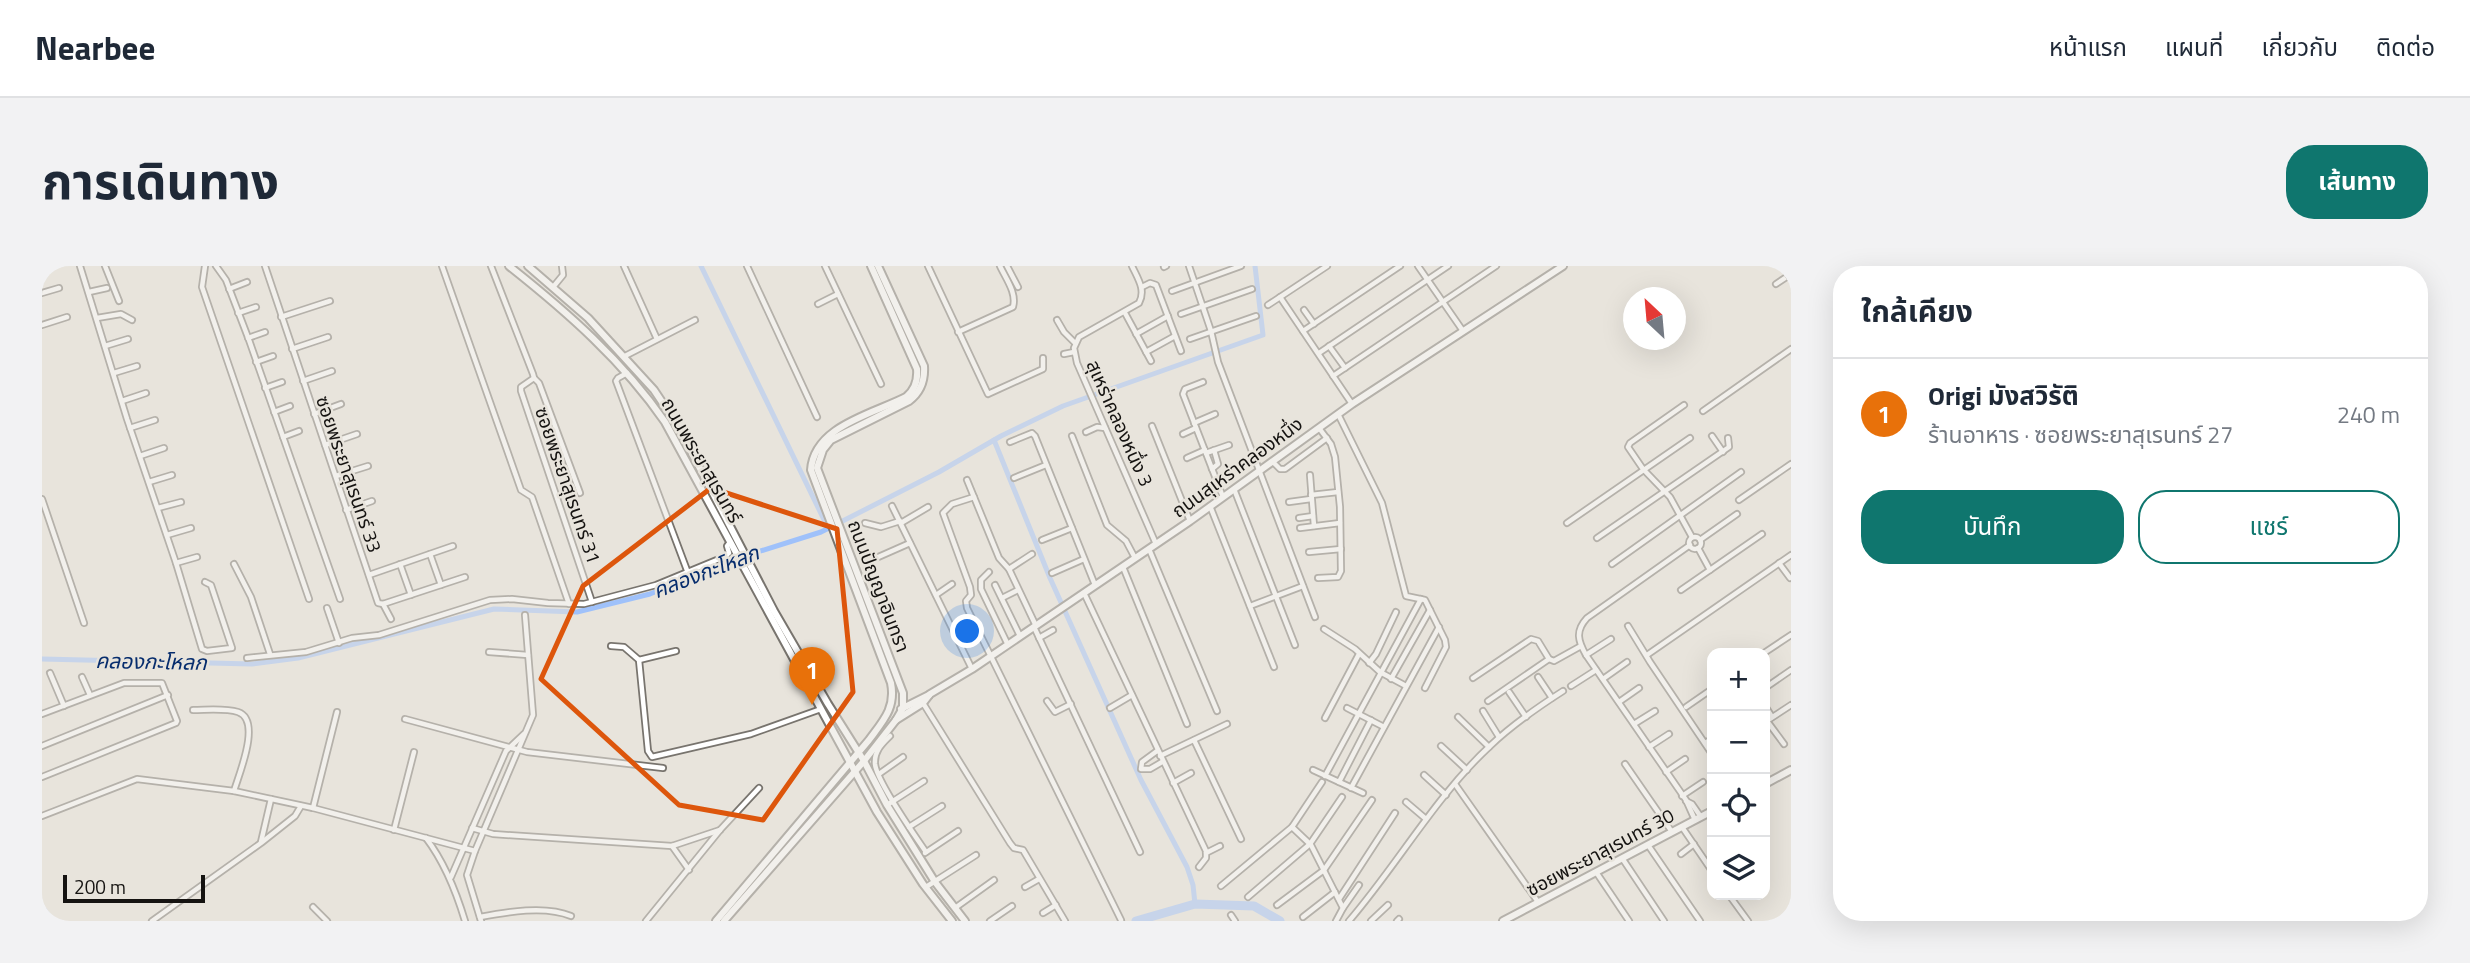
<!DOCTYPE html>
<html lang="th">
<meta charset="utf-8">
<style>
:root{--surface:#fff;--page:#f2f2f3;--text:#1f2937;--muted:#747a83;--line:#e0e1e3;--accent:#0f766e}
body{margin:0;font-family:"Titillium Web","Noto Sans Thai",sans-serif;background:var(--page);color:var(--text)}
.controls{position:absolute;right:21px;bottom:21px;display:grid;overflow:hidden;border-radius:14px;box-shadow:0 7px 28px #0002}
.controls button{width:63px;height:63px;display:grid;place-items:center;padding:0;border:0;border-bottom:2px solid var(--line);background:var(--surface);color:var(--text);font:35px sans-serif}
.compass{position:absolute;left:1581px;top:21px;width:63px;height:63px;border-radius:50%;background:var(--surface);box-shadow:0 7px 28px #0002;rotate:334deg}
.scale{position:absolute;left:21px;bottom:18px;width:142px;box-sizing:border-box;padding-left:7px;border:4px solid #151311;border-top:0;font-size:19px;line-height:24px;white-space:nowrap;color:#151311;-webkit-text-stroke:5px #e8e4dc;paint-order:stroke}
.you{position:absolute;left:926px;top:366px;width:24px;height:24px;margin:-18px;border:5px solid #fff;border-radius:50%;background:#1a73e8;box-shadow:0 0 0 10px #1a73e833}
.badge{display:grid;place-items:center;width:46px;height:46px;border-radius:50%;background:var(--accent);color:#fff;font-size:23px;font-weight:700}
.pin{position:absolute;translate:-50% -58px;filter:drop-shadow(0 2px 4px #0008)}
.pin::after{content:'';position:absolute;top:37px;width:24px;height:21px;background:inherit;clip-path:polygon(0 0,100% 0,50% 100%)}
.list{margin:0;padding:0;list-style:none}
h2{display:flex;justify-content:space-between;align-items:center;height:91px;margin:0;padding:0 28px;font-size:30px}
h2 small{font-size:23px;font-weight:400;color:var(--muted)}
.list li{display:grid;grid-template-columns:46px 1fr auto;gap:21px;align-items:center;box-sizing:border-box;height:112px;padding:0 28px;border-top:2px solid var(--line)}
.list b{display:block;font-size:26px;white-space:nowrap}
.list p{margin:0;font-size:23px;white-space:nowrap;color:var(--muted)}
.list em{font-size:23px;font-style:normal;color:var(--muted)}
.actions{display:flex;gap:14px;padding:21px 28px}
.actions a{flex:1;padding:16px 0;border:2px solid var(--accent);border-radius:28px;text-align:center;font-size:24px;color:var(--accent)}
.actions .main{background:var(--accent);color:#fff}
.icon{flex:none;width:38px;height:38px;fill:none;stroke:currentColor;stroke-width:2;stroke-linecap:round;stroke-linejoin:round}
.map{position:relative;flex:none;width:1749px;height:655px;overflow:hidden;border-radius:28px}
header{display:flex;align-items:center;gap:42px;box-sizing:border-box;height:98px;padding:0 35px;background:var(--surface);border-bottom:2px solid var(--line)}
header strong{font-size:33px}
nav{display:flex;gap:38px;margin-inline-start:auto;font-size:24px}
.intro{display:flex;align-items:center;justify-content:space-between;box-sizing:border-box;height:168px;padding:0 42px}
h1{margin:0;font-size:49px}
.button{padding:18px 32px;border-radius:28px;background:var(--accent);color:#fff;font-size:24px;font-weight:700}
main{display:flex;gap:42px;padding:0 42px}
aside{flex:1;background:var(--surface);border-radius:28px;box-shadow:0 7px 28px #0002}
.map>svg:first-child{display:block}
.lines{fill:none;stroke-linecap:round;stroke-linejoin:round}
.canal{stroke:#9fc1fa;stroke-width:5}
.river{stroke:#9fc1fa;stroke-width:9}
.street-casing{stroke:#78746e;stroke-width:8}
.secondary-casing{stroke:#78746e;stroke-width:10}
.street{stroke:#fff;stroke-width:4.5}
.secondary{stroke:#fff;stroke-width:6}
.marked{fill:none;stroke:#dd560c;stroke-width:5;stroke-linejoin:round}
.labels{text-anchor:middle;stroke-width:5;stroke-linejoin:round;paint-order:stroke}
.street-label{font-size:19px;fill:#151311;stroke:#e8e4dc}
.water-label{font-size:21px;font-style:italic;fill:#072d6d;stroke:#e8e4dc}
</style>
<header>
<strong>Nearbee</strong>
<nav><a>หน้าแรก</a><a>แผนที่</a><a>เกี่ยวกับ</a><a>ติดต่อ</a></nav>
</header>
<div class="intro"><h1>การเดินทาง</h1><a class="button">เส้นทาง</a></div>
<main>
<div class="map">
<svg width="1749" height="655" viewBox="0 0 1749 655">
<rect width="100%" height="100%" fill="#e8e4dc"/>
<g class="lines">
<!-- canal -->
<g class="canal">
<path d="M659,0l127,262"/>
<path d="M952,174l56,138 91,202 46,87 6,18 2,19"/>
<path d="M0,393l210,5 46,-6 196,-49 83,3 73,-18 85,-35 86,-27 118,-60 62,-36 62,-30 200,-71 -8,-69"/>
<path d="M0,641l11,14"/>
</g>
<!-- river -->
<path class="river" d="M1094,655l59,-17 59,2 26,15"/>
<defs>
<g id="street">
<path d="M38,0l47,153 49,144 21,-6"/>
<path d="M63,0l14,35"/>
<path d="M163,0l-3,21 107,312"/>
<path d="M174,0l10,14 23,60 91,259"/>
<path d="M223,0l113,337 5,1 82,-27"/>
<path d="M400,0l79,224 11,7 37,107"/>
<path d="M449,0l42,108 1,4 -13,9v4l71,211"/>
<path d="M582,0l33,73"/>
<path d="M705,0l70,151"/>
<path d="M783,0l56,118"/>
<path d="M886,0l60,128 55,-25v-11"/>
<path d="M965,0l11,21"/>
<path d="M1090,0c6,13 14,24 7,37l-60,34 -5,11 3,15 79,181"/>
<path d="M1147,0l22,65"/>
<path d="M1376,0l45,65"/>
<path d="M1122,1l2,-1"/>
<path d="M1734,18l15,-10"/>
<path d="M512,20l9,-11 -1,-9"/>
<path d="M1100,21l8,-4 6,2 25,66"/>
<path d="M187,23l18,-7"/>
<path d="M1130,25l69,-25"/>
<path d="M47,26l18,-4"/>
<path d="M0,27l17,-5"/>
<path d="M1238,31l72,107"/>
<path d="M776,38l20,-10"/>
<path d="M1226,39l59,-39"/>
<path d="M1262,44l10,14"/>
<path d="M196,47l18,-6"/>
<path d="M1083,47l26,48"/>
<path d="M1139,48l71,-25"/>
<path d="M239,51l49,-16"/>
<path d="M55,52l24,-4 11,6"/>
<path d="M1015,54l7,12 11,11"/>
<path d="M0,59l25,-8"/>
<path d="M1169,65l7,31 97,255"/>
<path d="M1261,65l97,-65"/>
<path d="M916,66l55,-25c4,-14 -7,-28 -13,-41"/>
<path d="M1094,68l32,-18"/>
<path d="M206,72l17,-6"/>
<path d="M1148,73l66,-23"/>
<path d="M63,80l23,-7"/>
<path d="M1287,80l16,22"/>
<path d="M250,83l36,-12"/>
<path d="M1104,86l29,-16"/>
<path d="M1277,87l129,-87"/>
<path d="M1022,88l10,-2"/>
<path d="M583,90l70,-36"/>
<path d="M214,96l17,-6"/>
<path d="M72,107l23,-7"/>
<path d="M585,107l-9,5 -2,3 72,192"/>
<path d="M1291,110l163,-110"/>
<path d="M492,112l5,5 41,110"/>
<path d="M261,115l29,-10"/>
<path d="M1161,116l-18,7 -2,5 40,103"/>
<path d="M223,122l17,-6"/>
<path d="M80,135l24,-8"/>
<path d="M1642,139l-54,38 -2,4 15,22 27,28 22,40"/>
<path d="M1661,145l88,-62"/>
<path d="M232,146l16,-6"/>
<path d="M272,148l27,-10"/>
<path d="M1296,148l44,89 24,93 19,4 20,40 1,7 -21,41"/>
<path d="M1152,157l21,-9"/>
<path d="M1110,160l38,95"/>
<path d="M88,162l25,-8"/>
<path d="M1044,166l11,-5 8,1"/>
<path d="M1141,168l13,-6"/>
<path d="M1030,170l35,89 19,16 9,17"/>
<path d="M1670,170l11,16"/>
<path d="M241,171l16,-6"/>
<path d="M968,176l22,-9 3,3 60,149"/>
<path d="M283,179l32,-11"/>
<path d="M1164,187l23,-8"/>
<path d="M98,190l24,-8"/>
<path d="M1145,192l18,-8"/>
<path d="M1231,196l7,7h5l42,-31"/>
<path d="M1170,203l6,-5 -4,-14"/>
<path d="M1268,209l4,51"/>
<path d="M294,210l32,-10"/>
<path d="M972,212l32,-13"/>
<path d="M925,214l32,78 10,11 27,57"/>
<path d="M107,216l23,-7"/>
<path d="M1192,223l61,156"/>
<path d="M1269,229l27,-3"/>
<path d="M932,231l-22,7 -9,9 27,74 1,8 -5,6 1,7 154,312"/>
<path d="M0,233l42,124"/>
<path d="M1697,234l52,-36"/>
<path d="M1247,236l22,-3"/>
<path d="M850,240l80,163"/>
<path d="M1168,240l64,161"/>
<path d="M116,242l23,-6"/>
<path d="M304,244l26,-9"/>
<path d="M1257,252l14,-2"/>
<path d="M823,257l16,4 19,-6"/>
<path d="M859,257l27,-16"/>
<path d="M1525,257l123,-85"/>
<path d="M1258,262l40,-5"/>
<path d="M125,269l24,-7"/>
<circle cx="1653" cy="277" r="6"/>
<path d="M1555,272l132,-91 -1,-9"/>
<path d="M1000,274l30,-12"/>
<path d="M1658,274l37,-26"/>
<path d="M1648,279l-103,73c-12,13 -9,23 -1,37l100,145 9,20"/>
<path d="M1656,282l12,22"/>
<path d="M1107,283l68,162"/>
<path d="M1267,286l32,-3"/>
<path d="M388,288l11,31"/>
<path d="M834,292l34,-15"/>
<path d="M134,297l26,86 5,2 25,-3 -21,-63 -6,-3"/>
<path d="M1737,297l11,15"/>
<path d="M192,298l17,33 19,57"/>
<path d="M358,298l11,31"/>
<path d="M1570,298l129,-92"/>
<path d="M1081,301l64,157"/>
<path d="M967,303l23,-15"/>
<path d="M947,306l-8,8v9l27,56"/>
<path d="M1010,307l32,-14"/>
<path d="M327,309l84,-29"/>
<path d="M1276,312l20,-1 3,-6 -1,-64 -5,-50 -4,-13 -12,-16"/>
<path d="M953,319l25,51"/>
<path d="M1639,324l81,-56"/>
<path d="M1042,327l122,258v7l-7,9"/>
<path d="M894,329l16,-11"/>
<path d="M960,332l16,-8"/>
<path d="M341,338l8,15"/>
<path d="M1208,340l53,-20"/>
<path d="M285,342l12,35"/>
<path d="M1586,360l22,36 62,92"/>
<path d="M992,361l106,225"/>
<path d="M1282,363l31,20 25,23 26,14"/>
<path d="M997,372l14,-8"/>
<path d="M569,380l13,1 15,13 9,91 4,6 99,-23 70,-25"/>
<path d="M447,386l39,3"/>
<path d="M1722,387l27,-18"/>
<path d="M1544,389l25,-16"/>
<path d="M1605,389l144,-100"/>
<path d="M205,392l59,-6 46,-14 27,-3 111,-35 22,-1 36,4 36,1 72,-19 68,-28 5,-4 -2,-7 3,-4"/>
<path d="M597,394l37,-9"/>
<path d="M1327,397l7,-9 20,-42"/>
<path d="M8,407l14,33"/>
<path d="M40,411l8,18"/>
<path d="M1496,411l14,21"/>
<path d="M1431,412l58,-39 7,2 11,18 5,2 27,-15"/>
<path d="M1349,413l39,-69"/>
<path d="M1561,413l24,-17"/>
<path d="M1529,420l25,-16"/>
<path d="M1723,422l26,-18"/>
<path d="M1467,426l17,25"/>
<path d="M1005,435l8,11 16,-8"/>
<path d="M1446,435l61,-42"/>
<path d="M1577,436l20,-14"/>
<path d="M881,437l87,140 4,5 9,2 42,71"/>
<path d="M1723,440l7,11"/>
<path d="M1644,441l26,-18"/>
<path d="M1068,442l22,-13"/>
<path d="M1305,442l37,19"/>
<path d="M151,444c14,0 32,-2 45,2 24,8 1,62 -4,79"/>
<path d="M1441,445l16,26"/>
<path d="M0,448l82,-31h38l15,38 -1,2 -134,54"/>
<path d="M1416,451l31,30"/>
<path d="M1283,452l34,-64"/>
<path d="M363,453l122,33 136,16"/>
<path d="M1725,455l17,23"/>
<path d="M1723,456l26,-17"/>
<path d="M1592,458l21,-13"/>
<path d="M848,470c-8,8 -16,15 -15,28 2,18 40,72 51,88"/>
<path d="M1152,474l47,99"/>
<path d="M1663,477l7,-4"/>
<path d="M0,480l126,-51"/>
<path d="M1399,480l26,24"/>
<path d="M1607,481l20,-13"/>
<path d="M1115,485l-15,11 -1,7h9l12,-7"/>
<path d="M1118,490l67,-32"/>
<path d="M1583,498l47,68"/>
<path d="M1271,504l50,23"/>
<path d="M1624,506l19,-13"/>
<path d="M837,508l24,-17"/>
<path d="M1382,509l22,20"/>
<path d="M1283,510l96,-177"/>
<path d="M1297,516l32,-62"/>
<path d="M1131,517l18,-10"/>
<path d="M1413,518l83,118"/>
<path d="M1309,522l88,-161"/>
<path d="M1640,530l21,-14"/>
<path d="M1644,535l6,3 9,13"/>
<path d="M1364,536l20,17"/>
<path d="M845,539l37,-24"/>
<path d="M271,542l24,-96"/>
<path d="M0,550l95,-37 97,12 79,17 162,43"/>
<path d="M867,561l33,-21"/>
<path d="M1250,561l19,18 32,63 -7,13"/>
<path d="M1640,561l30,44"/>
<path d="M430,562l21,6 179,12 48,-16"/>
<path d="M352,564l20,-78"/>
<path d="M384,572c19,25 30,53 39,83"/>
<path d="M219,576l10,-43"/>
<path d="M1606,579l52,76"/>
<path d="M630,580l17,24"/>
<path d="M883,587l33,-22"/>
<path d="M1164,587l14,-7"/>
<path d="M1639,588l13,-10"/>
<path d="M1580,592l42,63"/>
<path d="M1554,606l33,49"/>
<path d="M409,611l55,-126 18,-17"/>
<path d="M1179,620l71,-59 30,-45"/>
<path d="M884,621l50,-32"/>
<path d="M983,621l14,-8"/>
<path d="M1687,629l19,26"/>
<path d="M1206,631l62,-53 32,-47"/>
<path d="M1297,633l56,-86"/>
<path d="M1235,639l47,-35 48,-70"/>
<path d="M271,641l14,14"/>
<path d="M913,642l39,-28"/>
<path d="M1301,642l16,-23"/>
<path d="M1001,647l13,-8"/>
<path d="M1189,649l4,6"/>
<path d="M438,651c27,-5 65,-12 91,-1"/>
<path d="M1261,651l32,-25"/>
<path d="M110,655l109,-78 34,-27 6,-10"/>
<path d="M439,655l-14,-46 8,-24 58,-136 -8,-100"/>
<path d="M604,655l74,-91 39,-42"/>
<path d="M948,655l22,-15"/>
<path d="M1307,655c49,-57 86,-124 141,-175 22,-21 48,-39 73,-55"/>
<path d="M1329,655l17,-16"/>
<path d="M1355,655l2,-2"/>
</g>
<g id="secondary">
<path d="M467,0c58,46 114,95 156,156l212,390 46,72 29,37"/>
<path d="M486,0l60,52 66,72 24,36 96,185 54,93 36,57 23,44 48,77 30,39"/>
<path d="M859,443l28,-14"/>
<path d="M854,454l27,-17 7,-9 42,-25 218,-148 162,-117 211,-138"/>
<path d="M1723,518l26,-14"/>
<path d="M674,655l153,-181c14,-19 27,-32 22,-57l-80,-213c3,-44 62,-56 95,-73 9,-7 12,-16 11,-28l-46,-103"/>
<path d="M682,655l140,-160 32,-41 7,-12v-15l-86,-225 6,-18 8,-10 78,-39c12,-9 16,-20 15,-35l-46,-100"/>
<path d="M1461,655l209,-110"/>
</g>
</defs>
<!-- street casing -->
<use href="#street" class="street-casing"/>
<!-- secondary casing -->
<use href="#secondary" class="secondary-casing"/>
<!-- street -->
<use href="#street" class="street"/>
<!-- secondary -->
<use href="#secondary" class="secondary"/>
</g>
<!-- marked area -->
<path d="M0 0H1749V655H0ZM669,222l126,41 16,163 -90,128 -84,-15 -138,-126 42,-93z" fill="#e8e4dc" fill-opacity=".55" fill-rule="evenodd"/>
<path class="marked" d="M669,222l126,41 16,163 -90,128 -84,-15 -138,-126 42,-93z"/>
<g class="labels">
<!-- street labels -->
<g class="street-label">
<text transform="translate(1078 157) rotate(66)" y="7">สุเหร่าคลองหนึ่ง 3</text>
<text transform="translate(660 194) rotate(60)" y="7">ถนนพระยาสุเรนทร์</text>
<text transform="translate(1195 201) rotate(-36)" y="7">ถนนสุเหร่าคลองหนึ่ง</text>
<text transform="translate(307 208) rotate(71)" y="7">ซอยพระยาสุเรนทร์ 33</text>
<text transform="translate(526 219) rotate(71)" y="7">ซอยพระยาสุเรนทร์ 31</text>
<text transform="translate(837 320) rotate(69)" y="7">ถนนปัญญาอินทรา</text>
<text transform="translate(1558 586) rotate(-28)" y="7">ซอยพระยาสุเรนทร์ 30</text>
</g>
<!-- water labels -->
<g class="water-label">
<text transform="translate(664 306) rotate(-21)" y="7">คลองกะโหลก</text>
<text transform="translate(109 396) rotate(1)" y="7">คลองกะโหลก</text>
</g>
</g>
</svg>
<div class="controls">
<button>+</button>
<button>−</button>
<button><svg class="icon" aria-label="locate" viewBox="0 0 24 24"><circle cx="12" cy="12" r="6"/><path d="M12 2v4M12 18v4M2 12h4M18 12h4"/></svg></button>
<button><svg class="icon" aria-label="layers" viewBox="0 0 24 24"><path d="M12 4l9 5-9 5-9-5zM3 14l9 5 9-5"/></svg></button>
</div>
<svg class="compass" viewBox="-18 -18 36 36"><path d="M0-13l5 13h-10z" fill="#e53935"/><path d="M0 13l5-13h-10z" fill="#747a83"/></svg>
<div class="scale">200 m</div>
<div class="you"></div>
<div class="pin badge" style="left:770px;top:439px;background:#e8710a">1</div>
</div>
<aside>
<h2>ใกล้เคียง<small></small></h2>
<ul class="list">
<li><span class="badge" style="background:#e8710a">1</span><div><b>Origi มังสวิรัติ</b><p>ร้านอาหาร · ซอยพระยาสุเรนทร์ 27</p></div><em>240 m</em></li>
</ul>
<div class="actions"><a class="main">บันทึก</a><a>แชร์</a></div>
</aside>
</main>
